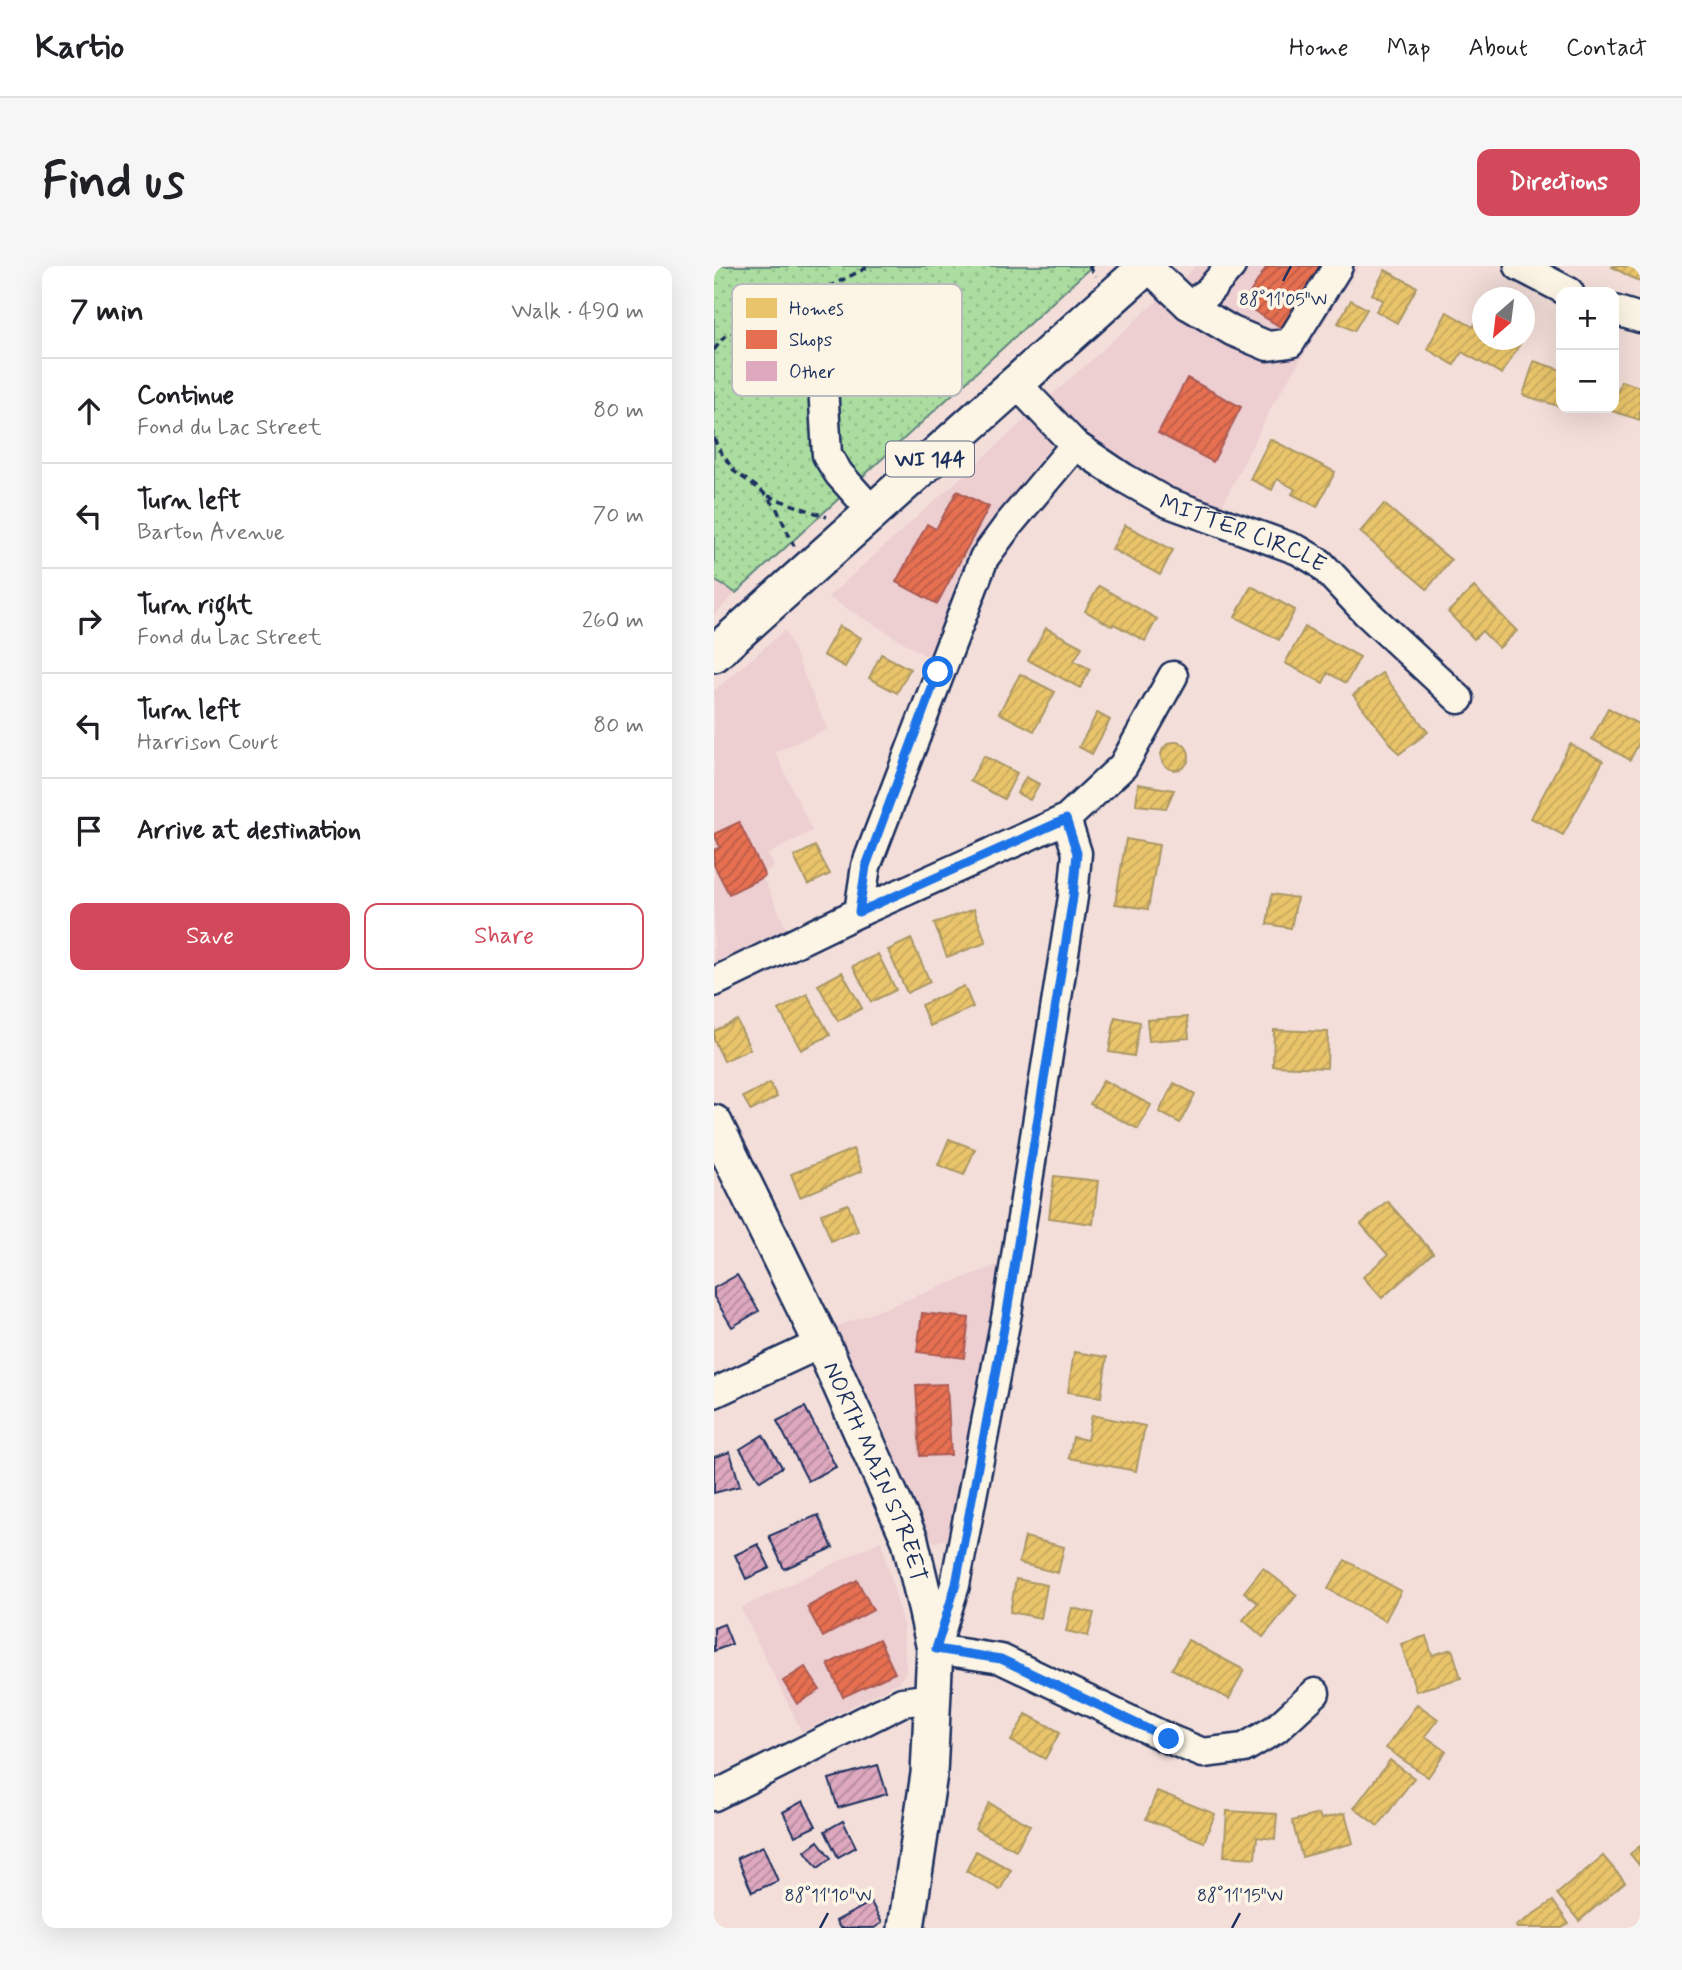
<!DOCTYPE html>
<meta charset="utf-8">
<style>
:root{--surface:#fff;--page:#f6f6f6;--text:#202124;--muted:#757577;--line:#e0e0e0;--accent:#d1495b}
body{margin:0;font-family:Mynerve,sans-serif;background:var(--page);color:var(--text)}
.controls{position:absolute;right:21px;top:21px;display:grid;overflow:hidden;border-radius:14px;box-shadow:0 7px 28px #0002}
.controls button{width:63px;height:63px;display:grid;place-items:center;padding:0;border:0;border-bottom:2px solid var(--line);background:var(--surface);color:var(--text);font:35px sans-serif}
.compass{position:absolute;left:758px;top:21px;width:63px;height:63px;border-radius:50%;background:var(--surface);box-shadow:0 7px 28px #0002;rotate:208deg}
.stop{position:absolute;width:21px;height:21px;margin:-16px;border:5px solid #1a73e8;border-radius:50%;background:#fff}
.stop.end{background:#1a73e8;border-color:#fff;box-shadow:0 2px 7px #0008}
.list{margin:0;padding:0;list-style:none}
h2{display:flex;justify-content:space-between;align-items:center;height:91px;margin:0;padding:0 28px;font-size:30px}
h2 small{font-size:23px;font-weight:400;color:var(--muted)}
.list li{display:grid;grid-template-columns:46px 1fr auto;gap:21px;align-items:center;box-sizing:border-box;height:105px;padding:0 28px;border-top:2px solid var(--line)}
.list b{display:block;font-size:26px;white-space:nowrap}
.list p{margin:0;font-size:23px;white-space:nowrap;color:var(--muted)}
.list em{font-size:23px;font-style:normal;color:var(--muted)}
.actions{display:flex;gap:14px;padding:21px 28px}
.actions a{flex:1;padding:16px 0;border:2px solid var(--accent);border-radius:14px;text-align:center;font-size:24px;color:var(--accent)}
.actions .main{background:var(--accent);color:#fff}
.icon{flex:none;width:38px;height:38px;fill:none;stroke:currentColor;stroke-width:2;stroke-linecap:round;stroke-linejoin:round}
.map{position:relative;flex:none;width:926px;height:1662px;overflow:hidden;border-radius:14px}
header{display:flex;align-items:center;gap:42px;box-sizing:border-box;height:98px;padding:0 35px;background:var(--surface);border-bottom:2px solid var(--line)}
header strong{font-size:33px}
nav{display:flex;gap:38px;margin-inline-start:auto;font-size:24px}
.intro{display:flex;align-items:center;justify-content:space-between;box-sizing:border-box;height:168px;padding:0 42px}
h1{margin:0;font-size:49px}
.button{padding:18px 32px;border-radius:14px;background:var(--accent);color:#fff;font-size:24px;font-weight:700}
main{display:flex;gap:42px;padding:0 42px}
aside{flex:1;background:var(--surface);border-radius:14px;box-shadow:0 7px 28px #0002}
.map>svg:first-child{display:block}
.built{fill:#edced1}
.grass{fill:url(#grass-dots);stroke:#62867e;stroke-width:2}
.homes{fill:url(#homes-hatch);stroke:#ab9766;stroke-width:2}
.shops{fill:url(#shops-hatch);stroke:#aa5c55;stroke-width:2}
.building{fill:url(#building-hatch);stroke:#1b2f5e;stroke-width:2}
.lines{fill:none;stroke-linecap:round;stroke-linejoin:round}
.minor-casing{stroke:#1b2f5e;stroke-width:33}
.major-casing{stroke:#1b2f5e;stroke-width:40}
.path{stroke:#1b2f5e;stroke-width:3.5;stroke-dasharray:7 5;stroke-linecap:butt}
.minor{stroke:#fcf5e5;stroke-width:28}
.major{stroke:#fcf5e5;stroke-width:35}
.route{stroke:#1a73e8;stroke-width:9}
.ticks{fill:none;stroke:#1b2f5e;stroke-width:2.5}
.labels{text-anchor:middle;stroke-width:7;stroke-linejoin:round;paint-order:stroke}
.shield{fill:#fcf5e5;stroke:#5e6a86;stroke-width:2}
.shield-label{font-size:21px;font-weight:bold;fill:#1b2f5e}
.street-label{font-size:23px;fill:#1b2f5e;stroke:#fcf5e5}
.key{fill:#fcf5e5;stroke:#b8babc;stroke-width:2}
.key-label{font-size:19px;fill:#1b2f5e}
.ticks-label{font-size:18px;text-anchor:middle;fill:#1b2f5e;stroke:#fcf5e5;stroke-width:7;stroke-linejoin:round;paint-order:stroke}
</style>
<header>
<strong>Kartio</strong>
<nav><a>Home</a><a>Map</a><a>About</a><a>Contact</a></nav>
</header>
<div class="intro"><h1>Find us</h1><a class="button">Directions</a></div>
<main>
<aside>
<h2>7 min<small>Walk · 490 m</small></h2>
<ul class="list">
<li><svg class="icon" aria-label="ahead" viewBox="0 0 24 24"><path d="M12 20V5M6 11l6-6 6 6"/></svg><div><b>Continue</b><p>Fond du Lac Street</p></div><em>80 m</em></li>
<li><svg class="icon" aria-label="left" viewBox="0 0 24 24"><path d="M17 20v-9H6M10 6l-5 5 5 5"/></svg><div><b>Turn left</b><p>Barton Avenue</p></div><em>70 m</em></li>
<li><svg class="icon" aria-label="right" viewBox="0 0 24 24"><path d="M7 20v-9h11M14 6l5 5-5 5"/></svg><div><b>Turn right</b><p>Fond du Lac Street</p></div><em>260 m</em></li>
<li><svg class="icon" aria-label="left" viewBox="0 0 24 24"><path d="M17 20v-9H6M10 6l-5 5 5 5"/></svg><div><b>Turn left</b><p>Harrison Court</p></div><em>80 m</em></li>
<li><svg class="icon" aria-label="arrive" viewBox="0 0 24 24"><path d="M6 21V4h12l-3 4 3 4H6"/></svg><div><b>Arrive at destination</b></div></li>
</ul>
<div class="actions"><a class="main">Save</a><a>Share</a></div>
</aside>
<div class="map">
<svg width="926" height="1662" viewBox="0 0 926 1662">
<defs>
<pattern id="grass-dots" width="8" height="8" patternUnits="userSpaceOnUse" patternTransform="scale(1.75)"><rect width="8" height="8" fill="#aadd9f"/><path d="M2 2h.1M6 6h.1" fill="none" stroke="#92be8b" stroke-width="1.8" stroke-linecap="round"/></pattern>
<pattern id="homes-hatch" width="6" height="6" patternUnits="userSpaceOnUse" patternTransform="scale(1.75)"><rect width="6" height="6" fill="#e9c46a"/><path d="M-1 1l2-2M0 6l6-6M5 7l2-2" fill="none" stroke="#c7a95e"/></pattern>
<pattern id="shops-hatch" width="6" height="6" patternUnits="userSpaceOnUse" patternTransform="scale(1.75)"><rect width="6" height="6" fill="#e76f51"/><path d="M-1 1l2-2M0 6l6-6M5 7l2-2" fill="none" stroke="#ba5c46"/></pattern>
<pattern id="building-hatch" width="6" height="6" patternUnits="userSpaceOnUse" patternTransform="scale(1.75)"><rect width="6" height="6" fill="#dea8be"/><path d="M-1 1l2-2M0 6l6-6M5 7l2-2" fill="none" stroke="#b3899e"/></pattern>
</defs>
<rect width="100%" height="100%" fill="#f3ded9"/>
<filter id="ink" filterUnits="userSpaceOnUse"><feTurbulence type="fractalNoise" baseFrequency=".0143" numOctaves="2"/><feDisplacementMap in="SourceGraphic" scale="14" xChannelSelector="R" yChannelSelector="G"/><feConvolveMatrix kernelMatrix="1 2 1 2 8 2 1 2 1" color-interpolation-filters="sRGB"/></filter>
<g filter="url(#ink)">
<!-- built -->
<g class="built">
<path d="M482,0h163l-85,136 -55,110 -54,-24 -70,-45 -22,-23 -54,65 -30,43 -56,132 -105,-63z"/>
<path d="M0,314l22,13 -22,22z"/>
<path d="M71,364l42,99 -52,23 37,79 -44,23 6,13 -13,7 26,56 -73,35v-274z"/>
<path d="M286,998l-44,258 -4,12 -6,5 -11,3 -5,-3 -9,-18 -34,-84 -51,-110z"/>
<path d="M167,1275l22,84 3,47 -7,10 -97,50 -61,-124z"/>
</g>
<!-- grass -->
<path class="grass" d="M0,0h378l-356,327 -22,-13z"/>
<!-- homes -->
<g class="homes">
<path d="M899,0h27v16l-28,-15z"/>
<path d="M671,4l32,17 -20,36 -21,-12 7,-11 -11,-6z"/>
<path d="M637,34l16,9 -13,22 -16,-8z"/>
<path d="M733,46l26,15 5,-9 4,2v20h35l4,2 -19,32 -40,-22 -8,13 -27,-16z"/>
<path d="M820,95l27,9v37l-38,-12z"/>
<path d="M907,115l19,6v33l-28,-9z"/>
<path d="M556,173l65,33 -18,35 -25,-13 3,-5 -18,-10 -5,11 -22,-11z"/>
<path d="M670,238l67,56 -24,29 -67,-57z"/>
<path d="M411,259l48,25 -13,25 -48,-26z"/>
<path d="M385,320l58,33 -12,22 -31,-17 -2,2 -27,-15z"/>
<path d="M537,320l44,24 -16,30 -44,-23z"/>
<path d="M760,321l43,44 -18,17 -17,-17 -8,8 -26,-27z"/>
<path d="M125,360l22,12 -16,29 -22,-12z"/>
<path d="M591,361l55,30 -14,26 -18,-10 -5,10 -38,-20z"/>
<path d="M332,362l36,19 -8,14 16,8 -10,19 -52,-28z"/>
<path d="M167,388l29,15 -13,24 -28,-15z"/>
<path d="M668,407l46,59 -29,22 -46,-59z"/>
<path d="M306,408l35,18 -21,39 -35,-18z"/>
<path d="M894,442l32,17v16l-10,19 -38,-21z"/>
<path d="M383,447l13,7 -18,34 -13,-7z"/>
<circle cx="461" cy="490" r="14"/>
<path d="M856,478l33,17 -40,74 -32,-17z"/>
<path d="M270,490l33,17 -13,26 -34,-18z"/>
<path d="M312,511l13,7 -9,16 -13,-7z"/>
<path d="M424,518l36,6 -8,18 -30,-3z"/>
<path d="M412,573l33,6 -11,64 -33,-5z"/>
<path d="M101,580l15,28 -22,11 -14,-28z"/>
<path d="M558,628l25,4 -6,30 -24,-4z"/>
<path d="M260,643l12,34 -39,14 -13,-34z"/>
<path d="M197,673l19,43 -23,11 -19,-43z"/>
<path d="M164,688l18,36 -25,12 -18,-36z"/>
<path d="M128,706l20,36 -24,13 -20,-36z"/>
<path d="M250,720l9,21 -43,19 -9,-21z"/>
<path d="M93,728l23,41 -29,15 -22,-40z"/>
<path d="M401,751l25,5 -6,34 -25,-4z"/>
<path d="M473,751l2,21 -40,3 -2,-21z"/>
<path d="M23,754l13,29 -26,12 -10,-21v-9z"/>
<path d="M560,764l54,2 -1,36 -54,-2z"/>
<path d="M389,814l48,25 -13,24 -48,-25z"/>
<path d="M56,817l7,14 -26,14 -8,-14z"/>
<path d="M460,817l21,11 -15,29 -21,-11z"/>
<path d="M235,873l26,10 -11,26 -26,-10z"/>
<path d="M139,883l9,22 -62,26 -9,-23z"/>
<path d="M340,910l44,5 -5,43 -44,-6z"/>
<path d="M673,935l46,52 -51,45 -19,-21 25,-22 -27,-31z"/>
<path d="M134,938l10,27 -27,10 -10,-27z"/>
<path d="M360,1086l33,5 -6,40 -33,-5z"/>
<path d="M378,1149l53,11 -9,45 -67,-13 4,-21 14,3z"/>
<path d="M311,1271l39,10 -6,26 -39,-10z"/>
<path d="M631,1294l56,31 -16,30 -57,-32z"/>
<path d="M549,1302l34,27 -34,42 -20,-17 15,-17 -14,-11z"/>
<path d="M302,1313l31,6 -6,33 -31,-6z"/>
<path d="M358,1342l22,5 -6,23 -22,-5z"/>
<path d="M712,1370l6,19 20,-6 9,29 -45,13 -15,-47z"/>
<path d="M474,1374l56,30 -15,29 -57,-30z"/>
<path d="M703,1438l21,15 -13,17 21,15 -18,26 -42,-29z"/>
<path d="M312,1448l34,18 -15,27 -34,-18z"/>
<path d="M676,1494l24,18 -36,48 -24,-18z"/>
<path d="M443,1525l58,23 -11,28 -58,-23z"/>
<path d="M275,1537l41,22 -14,25 -41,-21z"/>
<path d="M513,1545l50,3 -2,25 -18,-2 -2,21 -31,-2z"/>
<path d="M631,1547l8,30 -51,14 -10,-36 27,-7 2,5z"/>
<path d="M926,1580v20l-10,-12z"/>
<path d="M262,1585l35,19 -11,20 -34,-19z"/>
<path d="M889,1590l22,26 -46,39 -22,-27z"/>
<path d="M839,1635l16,23 -7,4h-45l-1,-2z"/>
</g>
<!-- shops -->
<g class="shops">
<path d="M553,0h54l-39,62 -39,-24z"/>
<path d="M473,112l54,29 -28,55 -55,-29z"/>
<path d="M243,225l32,16 -52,97 -41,-22 31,-58 9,5z"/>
<path d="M25,556l26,54 -36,18 -15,-29v-15l6,-3 -6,-13z"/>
<path d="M208,1047l47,5 -5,40 -47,-6z"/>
<path d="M233,1118l4,71 -31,1 -4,-71z"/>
<path d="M143,1314l16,30 -50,27 -16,-30z"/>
<path d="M165,1373l16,34 -52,24 -15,-33z"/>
<path d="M91,1401l15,23 -23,14 -14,-23z"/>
</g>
<!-- building -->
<g class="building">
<path d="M23,1009l22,36 -27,16 -18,-30v-9z"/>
<path d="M91,1141l31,60 -28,14 -31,-60z"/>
<path d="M49,1169l19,32 -22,14 -20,-32z"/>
<path d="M16,1186l10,34 -26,7v-36z"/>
<path d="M104,1249l15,33 -49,21 -15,-33z"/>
<path d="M44,1278l12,24 -24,11 -11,-24z"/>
<path d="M10,1358l8,20 -18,7v-23z"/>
<path d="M164,1499l9,29 -49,14 -9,-29z"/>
<path d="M89,1535l13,25 -21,10 -12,-24z"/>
<path d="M129,1555l13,26 -18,10 -13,-26z"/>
<path d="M104,1575l13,17 -13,10 -13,-17z"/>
<path d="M49,1580l15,35 -26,11 -15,-34z"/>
<path d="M157,1636l11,21 -8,5h-34l-4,-7z"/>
</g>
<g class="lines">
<defs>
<g id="minor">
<path d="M433,0l41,39 44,26 36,15 22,-3 48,-77"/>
<path d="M805,0l50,26"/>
<path d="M474,39l18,-11 25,-28"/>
<path d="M900,44l26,8"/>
<path d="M101,94l8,25 4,70 12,19 33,37"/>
<path id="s1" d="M302,117l59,62 49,33 42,24 132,48 22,13 46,49 93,87"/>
<path d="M352,553l11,34 -4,44 -66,416 -52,272 -20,64 66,10 168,80 34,14 41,-5 32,-19 39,-36"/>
<path d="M145,646l7,-46 118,-308 25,-34 66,-79"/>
<path d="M0,716l145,-70 207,-93 57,-53 50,-90"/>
<path d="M0,1127l108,-50"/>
<path d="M0,1530l188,-94 31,-4"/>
</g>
<g id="major">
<path d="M0,388l433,-388"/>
<path id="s2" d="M0,857l108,220 88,197 15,63 10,46 -6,125 -23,154"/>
</g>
</defs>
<!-- minor casing -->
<use href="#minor" class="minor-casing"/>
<!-- major casing -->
<use href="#major" class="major-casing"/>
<!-- path -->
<g class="path">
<path d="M375,0l7,10"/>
<path d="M83,37l13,34"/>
<path d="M0,84l10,-13 33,-14 113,-57"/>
<path d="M0,172l4,10 17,24 26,18 15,17 18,39"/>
<path d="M54,230l59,21"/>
</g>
<!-- minor -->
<use href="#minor" class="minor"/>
<!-- major -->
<use href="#major" class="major"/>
</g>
</g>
<g class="lines" filter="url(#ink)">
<!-- route -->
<path class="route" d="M224,406l-72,194 -7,46 207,-93 11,34 -4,44 -66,415 -51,272 -20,65 65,10 168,80"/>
</g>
<!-- ticks -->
<path class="ticks" d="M569,15l8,-15M106,1662l8,-15M518,1662l8,-15"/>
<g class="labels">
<!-- shield labels -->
<rect class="shield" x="172" y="175.5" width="88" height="35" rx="5"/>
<g class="shield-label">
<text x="216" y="200">WI 144</text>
</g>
<!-- street labels -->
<g class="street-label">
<text dy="8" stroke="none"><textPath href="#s1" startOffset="276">MITTER CIRCLE</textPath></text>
<text dy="8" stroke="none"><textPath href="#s2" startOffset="385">NORTH MAIN STREET</textPath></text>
</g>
</g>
<!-- legend -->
<rect x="18" y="18" width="230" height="112" rx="10" class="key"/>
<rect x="32" y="32" width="31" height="20" fill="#e9c46a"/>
<rect x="32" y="64" width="31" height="19" fill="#e76f51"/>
<rect x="32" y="95" width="31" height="20" fill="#dea8be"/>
<g class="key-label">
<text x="75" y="49">Homes</text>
<text x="75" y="80">Shops</text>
<text x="75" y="112">Other</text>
</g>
<g class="ticks-label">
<text x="569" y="39">88°11'05"W</text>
<text x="114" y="1635">88°11'10"W</text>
<text x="526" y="1635">88°11'15"W</text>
</g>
</svg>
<div class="controls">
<button>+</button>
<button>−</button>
</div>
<svg class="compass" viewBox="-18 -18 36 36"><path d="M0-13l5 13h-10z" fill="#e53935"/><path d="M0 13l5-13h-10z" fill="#757577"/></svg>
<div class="stop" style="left:224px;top:406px"></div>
<div class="stop end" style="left:455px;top:1473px"></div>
</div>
</main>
